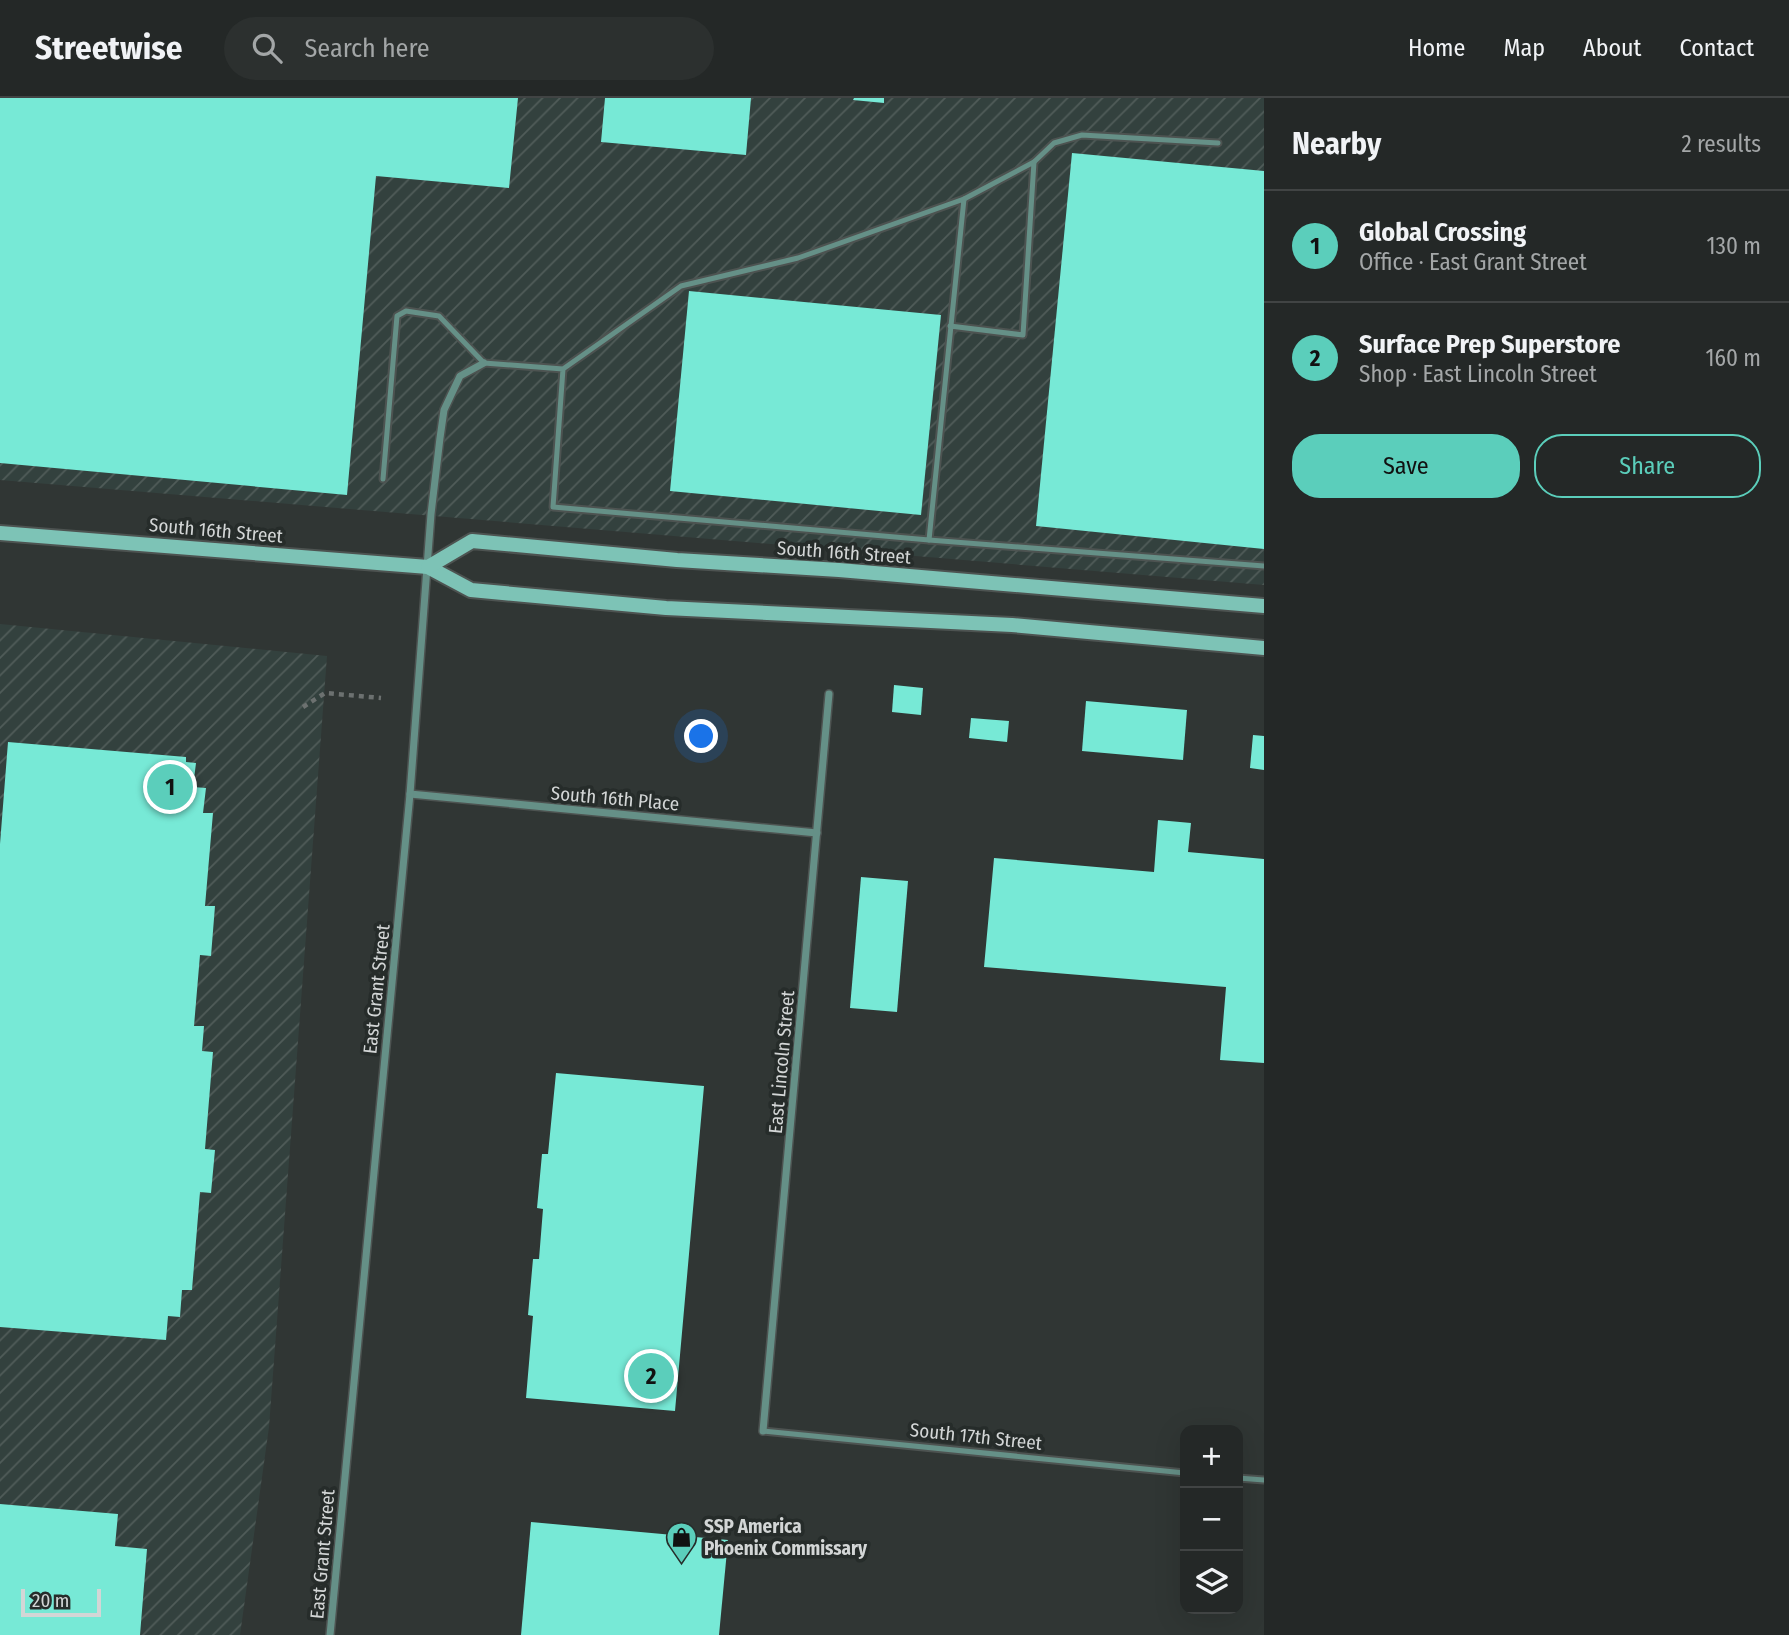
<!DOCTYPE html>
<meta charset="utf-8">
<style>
:root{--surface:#242827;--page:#2c302f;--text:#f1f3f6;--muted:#a3a6a7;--line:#414444;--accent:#5bcebb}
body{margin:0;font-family:"Fira Sans Condensed",sans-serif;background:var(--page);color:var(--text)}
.controls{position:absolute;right:21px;bottom:21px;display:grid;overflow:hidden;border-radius:14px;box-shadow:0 7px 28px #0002}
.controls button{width:63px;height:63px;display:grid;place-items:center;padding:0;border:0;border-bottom:2px solid var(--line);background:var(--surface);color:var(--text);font:35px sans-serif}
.scale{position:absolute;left:21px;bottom:18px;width:80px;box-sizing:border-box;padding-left:7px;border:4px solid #d3d6d6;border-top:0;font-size:19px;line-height:24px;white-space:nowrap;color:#d3d6d6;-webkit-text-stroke:5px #262c2a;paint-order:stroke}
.you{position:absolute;left:702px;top:639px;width:24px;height:24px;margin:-18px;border:5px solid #fff;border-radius:50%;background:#1a73e8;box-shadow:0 0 0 10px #1a73e833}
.badge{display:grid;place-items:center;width:46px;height:46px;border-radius:50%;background:var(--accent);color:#111;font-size:23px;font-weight:700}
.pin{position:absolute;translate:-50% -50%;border:4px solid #fff;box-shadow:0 2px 7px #0006}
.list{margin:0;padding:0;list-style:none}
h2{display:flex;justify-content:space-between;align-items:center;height:91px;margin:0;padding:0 28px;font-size:30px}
h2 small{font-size:23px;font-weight:400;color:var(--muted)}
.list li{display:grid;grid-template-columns:46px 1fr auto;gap:21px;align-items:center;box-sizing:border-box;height:112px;padding:0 28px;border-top:2px solid var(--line)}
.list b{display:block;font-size:26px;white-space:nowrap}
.list p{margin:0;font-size:23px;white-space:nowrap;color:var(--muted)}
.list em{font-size:23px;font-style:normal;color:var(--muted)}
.actions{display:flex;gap:14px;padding:21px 28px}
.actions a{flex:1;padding:16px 0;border:2px solid var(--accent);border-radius:28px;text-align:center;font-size:24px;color:var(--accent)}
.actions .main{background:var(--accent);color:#111}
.icon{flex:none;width:38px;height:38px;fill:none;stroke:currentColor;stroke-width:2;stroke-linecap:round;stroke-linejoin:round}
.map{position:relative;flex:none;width:1264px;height:1537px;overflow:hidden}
header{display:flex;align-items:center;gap:42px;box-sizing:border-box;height:98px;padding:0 35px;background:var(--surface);border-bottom:2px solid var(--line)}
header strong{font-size:33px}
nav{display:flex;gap:38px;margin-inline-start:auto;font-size:24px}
.search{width:490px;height:63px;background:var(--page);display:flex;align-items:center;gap:18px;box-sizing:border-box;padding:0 24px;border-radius:38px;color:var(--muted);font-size:26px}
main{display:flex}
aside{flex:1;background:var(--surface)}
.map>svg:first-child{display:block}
.industrial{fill:url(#industrial-furrows)}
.building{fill:#77e9d6}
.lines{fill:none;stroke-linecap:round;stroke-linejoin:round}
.service-casing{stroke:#4d5351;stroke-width:9}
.minor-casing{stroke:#4d5351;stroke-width:10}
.secondary-casing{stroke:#4d5351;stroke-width:18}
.path{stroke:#6c7170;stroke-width:4.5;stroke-dasharray:5 5;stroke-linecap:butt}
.service{stroke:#659087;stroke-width:5}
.minor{stroke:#659087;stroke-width:7}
.secondary{stroke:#7dc3b6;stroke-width:14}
.labels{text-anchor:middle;stroke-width:7;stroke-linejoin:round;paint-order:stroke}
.street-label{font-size:19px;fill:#d3d6d6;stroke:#262c2a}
.poi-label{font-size:19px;font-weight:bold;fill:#d3d6d6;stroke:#262c2a;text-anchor:start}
</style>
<header>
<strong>Streetwise</strong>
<div class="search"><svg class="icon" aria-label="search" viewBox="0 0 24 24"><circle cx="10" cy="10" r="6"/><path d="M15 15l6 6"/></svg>Search here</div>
<nav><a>Home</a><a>Map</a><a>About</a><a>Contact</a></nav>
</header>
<main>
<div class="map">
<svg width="1264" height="1537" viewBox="0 0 1264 1537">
<defs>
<pattern id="industrial-furrows" width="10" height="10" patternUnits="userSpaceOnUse" patternTransform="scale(1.75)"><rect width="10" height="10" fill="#33413e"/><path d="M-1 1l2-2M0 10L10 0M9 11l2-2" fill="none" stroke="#505c59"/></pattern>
</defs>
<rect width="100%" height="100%" fill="#303634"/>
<!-- industrial -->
<g class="industrial">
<path d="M0,0h1264v487l-1264,-105z"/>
<path d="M0,526l327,32 -58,771 -29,208h-240z"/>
</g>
<!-- building -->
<g class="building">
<path d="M0,0h518l-9,90 -133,-12 -29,319 -347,-32z"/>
<path d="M605,0h146l-5,57 -145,-13z"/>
<path d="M854,0h30v5l-31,-3z"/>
<path d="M1072,55l192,18v378l-228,-23z"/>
<path d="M689,193l252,24 -20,200 -251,-24z"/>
<path d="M894,587l29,3 -2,27 -29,-3z"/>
<path d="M1086,603l101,9 -4,50 -101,-9z"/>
<path d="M971,620l38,3 -2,21 -38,-4z"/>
<path d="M1253,637l11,1v34l-14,-2z"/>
<path d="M8,644l178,15v5l10,1 -3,24 13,1 -3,25h10l-8,93h10l-4,50 -11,-1 -6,71h10l-2,25 11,1 -8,97 10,1 -4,43 -11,-1 -8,98h-10l-2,27 -12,-1 -2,24 -166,-13v-483z"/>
<path d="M1158,722l33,3 -3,29 76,7v204l-44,-3 6,-73 -242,-20 10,-109 160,14z"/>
<path d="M861,779l47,4 -11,131 -47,-4z"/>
<path d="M556,975l148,13 -29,325 -149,-13 7,-82 -5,-1 5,-56h6l4,-50 -6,-1 5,-54h6z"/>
<path d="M0,1406l118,10 -3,32 32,3 -7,86h-140z"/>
<path d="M531,1424l197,18 -9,95h-198z"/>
</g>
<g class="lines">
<defs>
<g id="service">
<path d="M1034,64l20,-19 28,-8 136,8"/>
<path d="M950,228l73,9 11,-173 -70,37"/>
<path d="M383,381l14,-163 9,-5 33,5 45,47 79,6 118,-83 117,-28 166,-59 -35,341 -376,-33 10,-138"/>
<path d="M929,442l335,26"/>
<path d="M763,1333l422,42"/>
<path d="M1238,1380l26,2"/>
</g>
<g id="minor">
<path d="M410,696l407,39"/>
<path d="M763,1333l66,-737"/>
<path d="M330,1537l80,-841 21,-280 9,-76 4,-28 16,-34 24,-13"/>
</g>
<g id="secondary">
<path d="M0,435l428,34 43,23 195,18 346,17 252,23"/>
<path d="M428,469l44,-26 205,19 162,10 425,36"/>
</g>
</defs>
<!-- service casing -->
<use href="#service" class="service-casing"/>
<!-- minor casing -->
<use href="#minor" class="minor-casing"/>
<!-- secondary casing -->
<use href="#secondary" class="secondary-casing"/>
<!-- path -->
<path class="path" d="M303,609l22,-14 56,5"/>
<!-- service -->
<use href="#service" class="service"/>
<!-- minor -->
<use href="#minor" class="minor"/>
<!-- secondary -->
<use href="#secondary" class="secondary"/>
</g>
<!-- icons -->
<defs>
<symbol id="shop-pin" viewBox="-11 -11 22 30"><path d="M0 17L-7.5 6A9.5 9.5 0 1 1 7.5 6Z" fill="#5bcebb" stroke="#262c2a"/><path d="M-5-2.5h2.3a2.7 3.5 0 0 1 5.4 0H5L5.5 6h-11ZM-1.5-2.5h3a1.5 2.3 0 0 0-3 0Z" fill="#111"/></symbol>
</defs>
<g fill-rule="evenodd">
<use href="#shop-pin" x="664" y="1422" width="35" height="47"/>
</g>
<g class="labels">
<!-- street labels -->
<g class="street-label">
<text transform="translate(216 432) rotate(5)" y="7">South 16th Street</text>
<text transform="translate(844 454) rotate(4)" y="7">South 16th Street</text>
<text transform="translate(615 700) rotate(5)" y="7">South 16th Place</text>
<text transform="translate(376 891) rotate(-84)" y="7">East Grant Street</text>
<text transform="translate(781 964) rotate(-85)" y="7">East Lincoln Street</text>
<text transform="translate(976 1338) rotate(6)" y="7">South 17th Street</text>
<text transform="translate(322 1456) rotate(-85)" y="7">East Grant Street</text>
</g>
<!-- poi labels -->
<g class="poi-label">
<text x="704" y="1435">SSP America<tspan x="704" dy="22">Phoenix Commissary</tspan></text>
</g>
</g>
</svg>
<div class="controls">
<button>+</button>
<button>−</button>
<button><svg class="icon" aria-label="layers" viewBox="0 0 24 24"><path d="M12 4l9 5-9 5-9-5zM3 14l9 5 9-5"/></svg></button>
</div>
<div class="scale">20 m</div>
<div class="you"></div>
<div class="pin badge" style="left:170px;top:689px">1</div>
<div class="pin badge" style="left:651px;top:1278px">2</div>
</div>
<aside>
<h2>Nearby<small>2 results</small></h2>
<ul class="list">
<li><span class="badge">1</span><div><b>Global Crossing</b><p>Office · East Grant Street</p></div><em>130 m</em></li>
<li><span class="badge">2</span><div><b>Surface Prep Superstore</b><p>Shop · East Lincoln Street</p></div><em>160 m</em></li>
</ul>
<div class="actions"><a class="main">Save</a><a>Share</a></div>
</aside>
</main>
